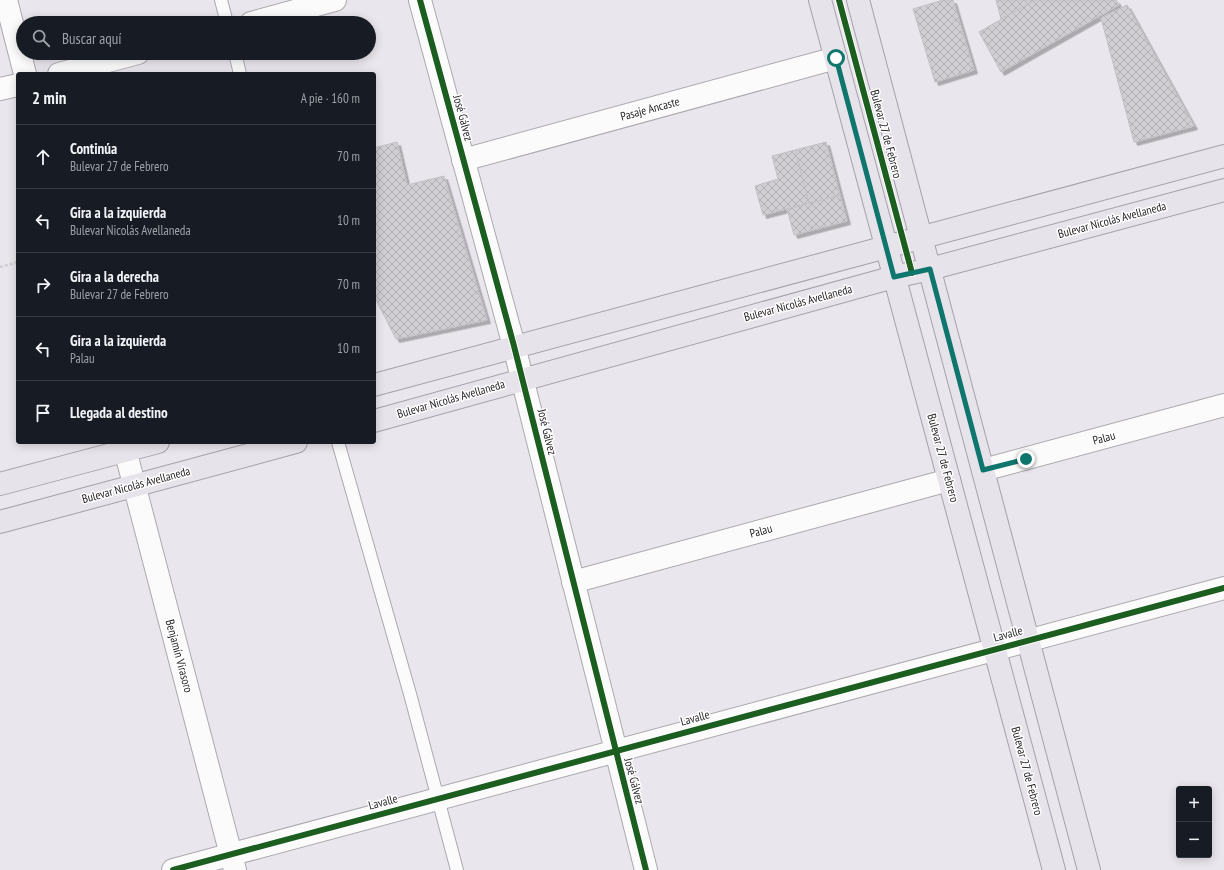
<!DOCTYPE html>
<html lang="es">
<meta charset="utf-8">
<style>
:root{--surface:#171b24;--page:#20242c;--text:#f1f3f6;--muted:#9ea1a6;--line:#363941}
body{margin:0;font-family:"PT Sans Narrow",sans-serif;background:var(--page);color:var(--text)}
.controls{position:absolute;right:12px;bottom:12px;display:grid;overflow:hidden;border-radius:4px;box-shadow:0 2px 10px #0003}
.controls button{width:36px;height:36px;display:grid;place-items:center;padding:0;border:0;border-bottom:1px solid var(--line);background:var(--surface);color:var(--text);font:20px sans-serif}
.stop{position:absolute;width:12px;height:12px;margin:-9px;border:3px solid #0f766e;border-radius:50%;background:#fff}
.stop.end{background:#0f766e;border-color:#fff;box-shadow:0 1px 4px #0008}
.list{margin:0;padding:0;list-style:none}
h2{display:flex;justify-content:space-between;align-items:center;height:52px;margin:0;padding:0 16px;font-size:17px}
h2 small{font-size:13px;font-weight:400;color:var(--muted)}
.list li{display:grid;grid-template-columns:26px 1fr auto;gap:12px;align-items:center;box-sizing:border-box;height:64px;padding:0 16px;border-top:1px solid var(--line)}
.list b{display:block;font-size:15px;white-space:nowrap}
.list p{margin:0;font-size:13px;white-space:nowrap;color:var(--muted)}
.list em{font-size:13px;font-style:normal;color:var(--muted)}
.icon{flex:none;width:22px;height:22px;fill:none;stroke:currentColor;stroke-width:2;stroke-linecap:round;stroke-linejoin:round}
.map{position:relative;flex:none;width:1224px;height:870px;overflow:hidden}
.search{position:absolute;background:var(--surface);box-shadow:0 2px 10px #0003;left:16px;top:16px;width:360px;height:44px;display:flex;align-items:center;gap:10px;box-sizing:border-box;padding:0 14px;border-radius:22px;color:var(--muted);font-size:15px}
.panel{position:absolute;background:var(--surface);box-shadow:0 2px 10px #0003;left:16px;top:72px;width:360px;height:372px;border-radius:4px}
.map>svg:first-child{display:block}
.building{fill:url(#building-cross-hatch);stroke:#c2c0c4;filter:url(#shadow)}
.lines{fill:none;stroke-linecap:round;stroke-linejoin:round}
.service-casing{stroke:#aca9ae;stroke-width:14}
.minor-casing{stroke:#aca9ae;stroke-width:24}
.primary-casing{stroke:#a7a0ab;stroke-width:24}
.path{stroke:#d0ced0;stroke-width:2.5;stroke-dasharray:3 2;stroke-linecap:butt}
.service{stroke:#fcfbfc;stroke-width:12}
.minor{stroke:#fcfbfc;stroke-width:22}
.primary{stroke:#e7e3ea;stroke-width:22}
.cycleway-casing{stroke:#fff;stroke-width:8}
.cycleway{stroke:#1b5e20;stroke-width:6}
.route{stroke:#0f766e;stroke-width:5}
.labels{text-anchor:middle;stroke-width:3;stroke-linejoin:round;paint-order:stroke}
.street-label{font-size:12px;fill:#211e22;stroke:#fff}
</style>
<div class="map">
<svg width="1224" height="870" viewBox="0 0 1224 870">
<defs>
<pattern id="building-cross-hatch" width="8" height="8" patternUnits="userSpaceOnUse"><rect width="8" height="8" fill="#d1ced3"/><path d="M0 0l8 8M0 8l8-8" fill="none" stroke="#b3b0b5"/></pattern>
<filter id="shadow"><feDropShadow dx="3.5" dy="3.5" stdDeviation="0" flood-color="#0004"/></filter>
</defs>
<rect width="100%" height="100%" fill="#eae6ed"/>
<!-- building -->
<g class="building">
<path d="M943,0h10l21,70 -39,12 -22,-73z"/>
<path d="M996,0h39l-34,19z"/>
<path d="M1035,0h81l3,5 -118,67 -22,-40z"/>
<path d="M1127,5l67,121 -60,16 -33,-124z"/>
<path d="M397,142l10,43 37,-9 43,144 -91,19 -22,-43v-148z"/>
<path d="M826,142l14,53 -31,8 -14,-53z"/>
<path d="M795,150l14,53 -46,12 -8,-29 23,-7 -6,-23z"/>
<path d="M840,195l7,26 -53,14 -7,-26z"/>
</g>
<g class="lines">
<defs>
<g id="service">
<path d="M221,0l6,23"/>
<path d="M235,53l5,21"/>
<path d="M338,442l72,252 47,176"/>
</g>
<g id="minor">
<path d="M6,0l19,74"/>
<path d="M420,0l94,346 132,524"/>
<path d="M251,23l84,-23"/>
<path d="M59,74l79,-21"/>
<path d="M0,89l18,-4"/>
<path d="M463,160l373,-102"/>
<path d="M123,442l112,428"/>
<path d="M983,470l241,-65"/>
<path d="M573,582l376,-102"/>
<path d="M173,870l1051,-282"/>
</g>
<g id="primary">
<path d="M820,0l234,870"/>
<path d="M858,0l231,870"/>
<path d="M374,385l850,-229"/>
<path d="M374,421l520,-144 36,-8 294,-79"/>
<path d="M0,484l158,-42"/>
<path d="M0,522l296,-80"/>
</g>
</defs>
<!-- service casing -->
<use href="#service" class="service-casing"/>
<!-- minor casing -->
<use href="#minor" class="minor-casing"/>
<!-- primary casing -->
<use href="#primary" class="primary-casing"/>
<!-- path -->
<path class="path" d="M0,267l18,-5"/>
<!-- service -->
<use href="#service" class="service"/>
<!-- minor -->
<use href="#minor" class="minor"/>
<!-- primary -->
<use href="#primary" class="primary"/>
<defs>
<g id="cycleway">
<path d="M420,0l94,346 132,524"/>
<path d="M839,0l73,273"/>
<path d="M173,870l1051,-282"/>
</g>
</defs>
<!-- cycleway casing -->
<use href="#cycleway" class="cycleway-casing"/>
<!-- cycleway -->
<use href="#cycleway" class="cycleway"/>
</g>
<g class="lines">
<!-- route -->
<path class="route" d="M836,58l58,219 36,-8 53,201 43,-11"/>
</g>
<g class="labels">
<!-- street labels -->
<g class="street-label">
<text transform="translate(650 109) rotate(-15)" y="4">Pasaje Ancaste</text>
<text transform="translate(463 118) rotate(75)" y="4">José Gálvez</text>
<text transform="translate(886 134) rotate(75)" y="4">Bulevar 27 de Febrero</text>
<text transform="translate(1112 220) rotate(-15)" y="4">Bulevar Nicolás Avellaneda</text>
<text transform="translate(798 303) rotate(-15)" y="4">Bulevar Nicolás Avellaneda</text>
<text transform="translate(451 399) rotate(-16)" y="4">Bulevar Nicolás Avellaneda</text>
<text transform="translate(547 432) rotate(76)" y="4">José Gálvez</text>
<text transform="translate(1104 438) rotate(-15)" y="4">Palau</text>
<text transform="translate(943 458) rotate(75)" y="4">Bulevar 27 de Febrero</text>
<text transform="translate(136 485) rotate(-15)" y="4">Bulevar Nicolás Avellaneda</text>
<text transform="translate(761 531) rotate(-15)" y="4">Palau</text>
<text transform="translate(1008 634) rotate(-15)" y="4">Lavalle</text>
<text transform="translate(179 656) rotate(75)" y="4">Benjamín Virasoro</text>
<text transform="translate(695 718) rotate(-15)" y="4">Lavalle</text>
<text transform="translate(1027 771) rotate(75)" y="4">Bulevar 27 de Febrero</text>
<text transform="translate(634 781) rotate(75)" y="4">José Gálvez</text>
<text transform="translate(383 802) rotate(-15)" y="4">Lavalle</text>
</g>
</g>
</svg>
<div class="controls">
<button>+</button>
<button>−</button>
</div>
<div class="stop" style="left:836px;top:58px"></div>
<div class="stop end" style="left:1026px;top:459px"></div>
<div class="search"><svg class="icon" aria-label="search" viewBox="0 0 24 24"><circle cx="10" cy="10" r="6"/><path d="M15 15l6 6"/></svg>Buscar aquí</div>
<section class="panel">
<h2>2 min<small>A pie · 160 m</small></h2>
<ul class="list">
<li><svg class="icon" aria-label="ahead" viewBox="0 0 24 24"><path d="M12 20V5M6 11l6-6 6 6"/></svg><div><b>Continúa</b><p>Bulevar 27 de Febrero</p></div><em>70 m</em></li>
<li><svg class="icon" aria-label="left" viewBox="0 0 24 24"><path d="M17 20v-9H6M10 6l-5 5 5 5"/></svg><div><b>Gira a la izquierda</b><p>Bulevar Nicolás Avellaneda</p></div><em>10 m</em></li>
<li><svg class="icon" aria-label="right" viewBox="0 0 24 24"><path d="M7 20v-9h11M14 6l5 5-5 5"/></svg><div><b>Gira a la derecha</b><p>Bulevar 27 de Febrero</p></div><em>70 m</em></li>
<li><svg class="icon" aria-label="left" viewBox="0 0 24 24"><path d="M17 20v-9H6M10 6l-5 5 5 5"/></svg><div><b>Gira a la izquierda</b><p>Palau</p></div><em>10 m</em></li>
<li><svg class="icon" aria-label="arrive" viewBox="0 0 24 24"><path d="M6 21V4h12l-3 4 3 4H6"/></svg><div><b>Llegada al destino</b></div></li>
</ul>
</section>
</div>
